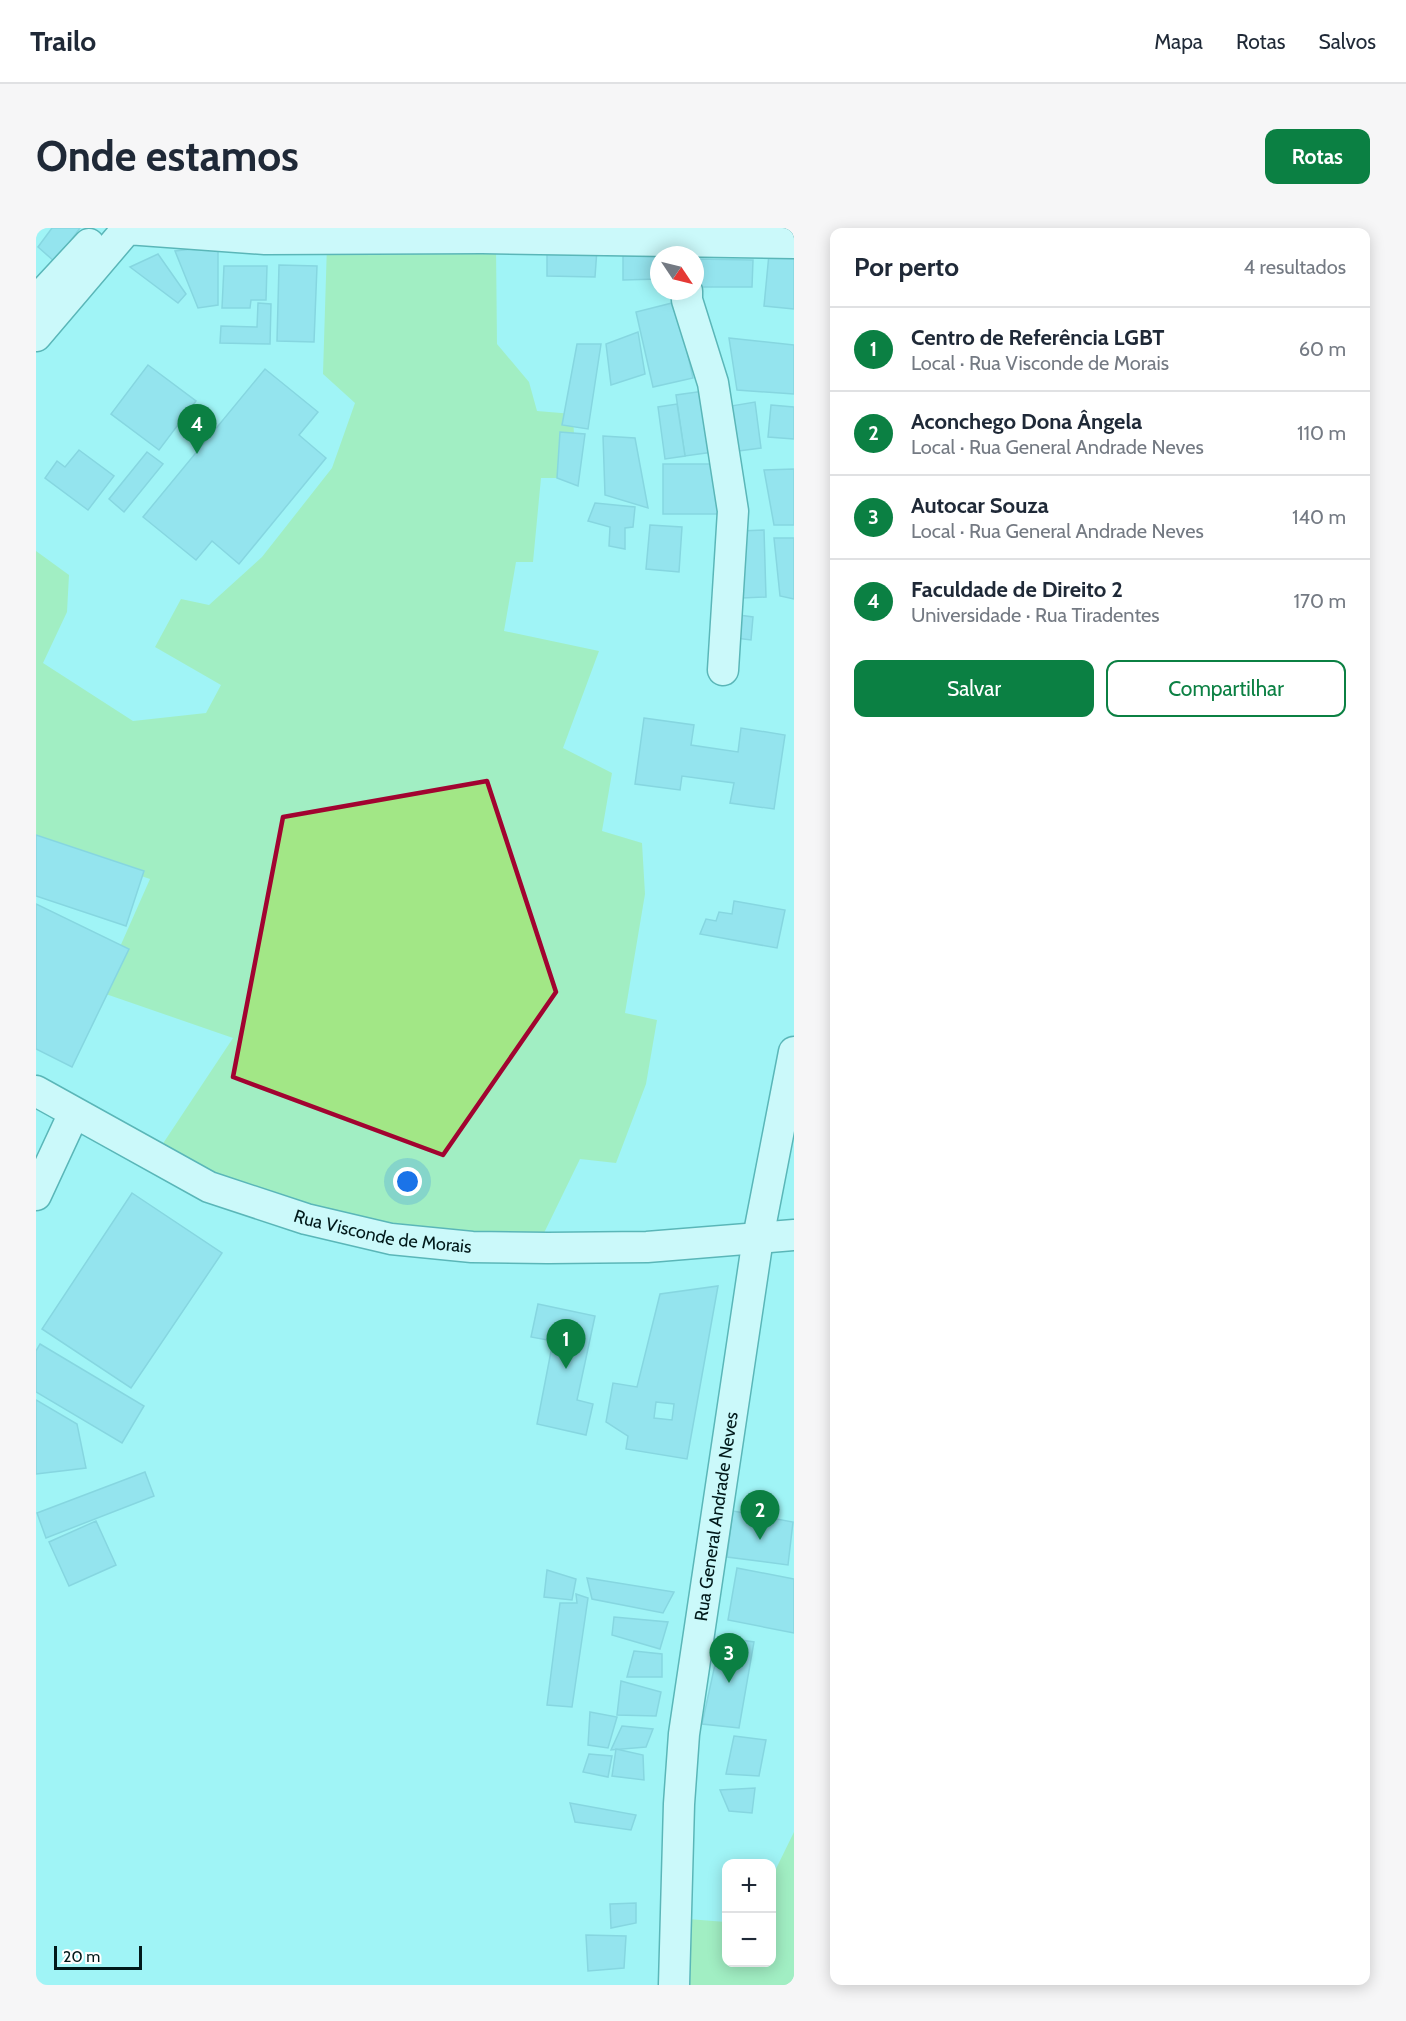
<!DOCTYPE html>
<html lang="pt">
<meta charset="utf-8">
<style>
:root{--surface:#fff;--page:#f6f6f7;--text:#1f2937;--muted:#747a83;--line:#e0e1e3;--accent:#0b8043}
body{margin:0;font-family:Cabin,sans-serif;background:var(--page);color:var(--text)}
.controls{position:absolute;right:18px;bottom:18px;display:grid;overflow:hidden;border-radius:12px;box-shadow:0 3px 15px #0003}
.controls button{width:54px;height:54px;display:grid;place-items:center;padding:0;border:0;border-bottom:2px solid var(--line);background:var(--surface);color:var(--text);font:30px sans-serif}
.compass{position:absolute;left:614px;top:18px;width:54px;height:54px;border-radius:50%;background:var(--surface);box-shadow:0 3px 15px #0003;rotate:125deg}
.scale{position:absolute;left:18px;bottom:15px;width:88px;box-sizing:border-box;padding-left:6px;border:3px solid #01191a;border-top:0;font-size:16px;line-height:21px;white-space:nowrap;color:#01191a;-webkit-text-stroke:4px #fff;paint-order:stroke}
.you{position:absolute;left:372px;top:954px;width:21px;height:21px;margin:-15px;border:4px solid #fff;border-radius:50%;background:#1a73e8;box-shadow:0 0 0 9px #1a73e833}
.badge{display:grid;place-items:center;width:39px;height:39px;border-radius:50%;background:var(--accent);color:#fff;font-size:20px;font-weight:700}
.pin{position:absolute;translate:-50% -50px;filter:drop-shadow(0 2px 3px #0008)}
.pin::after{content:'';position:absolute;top:32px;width:21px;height:18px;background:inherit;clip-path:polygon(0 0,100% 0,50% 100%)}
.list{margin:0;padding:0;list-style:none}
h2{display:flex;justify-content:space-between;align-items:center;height:78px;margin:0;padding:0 24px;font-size:26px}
h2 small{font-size:20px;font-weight:400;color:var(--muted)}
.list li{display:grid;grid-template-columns:39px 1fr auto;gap:18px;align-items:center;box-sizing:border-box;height:84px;padding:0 24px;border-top:2px solid var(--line)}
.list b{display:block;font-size:22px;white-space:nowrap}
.list p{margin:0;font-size:20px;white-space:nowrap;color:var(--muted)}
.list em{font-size:20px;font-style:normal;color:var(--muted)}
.actions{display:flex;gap:12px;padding:18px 24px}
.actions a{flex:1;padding:14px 0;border:2px solid var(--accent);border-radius:12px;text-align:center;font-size:21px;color:var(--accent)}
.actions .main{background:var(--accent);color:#fff}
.map{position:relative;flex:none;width:758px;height:1757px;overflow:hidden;border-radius:12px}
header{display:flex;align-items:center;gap:36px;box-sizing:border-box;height:84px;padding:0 30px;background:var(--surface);border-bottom:2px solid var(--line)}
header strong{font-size:28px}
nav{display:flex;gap:33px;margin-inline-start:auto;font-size:21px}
.intro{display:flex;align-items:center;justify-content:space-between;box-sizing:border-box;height:144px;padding:0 36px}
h1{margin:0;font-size:42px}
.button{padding:15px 27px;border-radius:12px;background:var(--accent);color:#fff;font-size:21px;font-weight:700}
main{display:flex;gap:36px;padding:0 36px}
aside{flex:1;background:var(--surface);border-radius:12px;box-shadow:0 3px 15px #0003}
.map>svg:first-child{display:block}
.green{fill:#a2e786}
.building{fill:#85d1e5;stroke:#66b2c6;stroke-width:1.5;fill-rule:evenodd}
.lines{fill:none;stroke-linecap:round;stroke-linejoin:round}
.minor-casing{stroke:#066c6e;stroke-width:33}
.minor{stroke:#fff;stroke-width:30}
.marked{fill:none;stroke:#a20330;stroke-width:4.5;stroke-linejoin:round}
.labels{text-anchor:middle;stroke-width:6;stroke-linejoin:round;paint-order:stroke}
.street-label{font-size:18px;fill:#01191a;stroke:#fff}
</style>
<header>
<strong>Trailo</strong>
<nav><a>Mapa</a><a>Rotas</a><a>Salvos</a></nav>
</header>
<div class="intro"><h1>Onde estamos</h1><a class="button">Rotas</a></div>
<main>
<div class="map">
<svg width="758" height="1757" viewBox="0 0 758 1757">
<rect width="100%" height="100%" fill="#a1f4f6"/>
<!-- green -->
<g class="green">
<path d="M291,16l169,2 1,98 32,38 8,29 36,3 3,64h-35l-8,84h-17l-12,69 95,20 -36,97 49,25 -10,58 40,12 3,51 -20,119 32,7 -11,64 -30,79 -36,-4 -36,74 -141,14 -116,-17 -125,-85 71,-107 -133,-46 50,-113 -114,-38v-290l33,24 -2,37 -24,51 90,58 73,-8 15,-28 -66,-38 26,-48 28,6 53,-48 70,-89 23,-65 -32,-29z"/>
<path d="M758,1604v153h-106v-66l38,3v40h46v-85z"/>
</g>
<!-- building -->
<g class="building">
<path d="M16,0h28l-25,34 -17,-15z"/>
<path d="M182,18v59l-20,3 -23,-57z"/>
<path d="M561,21l-2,28 -48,-1v-25z"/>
<path d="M587,24l36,3v24l-36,1z"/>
<path d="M122,26l28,40 -8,9 -48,-36z"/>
<path d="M733,26l25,3v52l-30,-3z"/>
<path d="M659,31l58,1 -1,27h-57z"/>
<path d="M243,37l38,1 -3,76 -37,-1z"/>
<path d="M188,38h43l-1,34h-15l-1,8h-28z"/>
<path d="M640,74l17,76 -40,9 -17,-75z"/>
<path d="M222,75l13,1 -1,40 -50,-1 1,-17 36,1z"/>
<path d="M602,104l7,42 -34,11 -5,-41z"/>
<path d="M693,110l65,7v49l-57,-4z"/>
<path d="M541,116h24l-13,85 -26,-4z"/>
<path d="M112,137l48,36 -37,49 -48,-36z"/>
<path d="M229,141l53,43 -19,23 27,23 -87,106 -27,-23 -16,19 -53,-43z"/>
<path d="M668,163l9,61 -28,4 -9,-61z"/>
<path d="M719,174l6,46 -30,4 -6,-45z"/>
<path d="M641,176l8,52 -20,3 -7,-52z"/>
<path d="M735,177l23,2v32l-26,-2z"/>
<path d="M524,204l25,2 -7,52 -21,-8z"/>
<path d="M567,208l32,2 13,70 -43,-13z"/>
<path d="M43,222l35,26 -26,34 -43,-32 12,-17 8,6z"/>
<path d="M111,224l16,12 -39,48 -15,-13z"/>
<rect x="627" y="236" width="61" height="50"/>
<path d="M758,241v56h-20l-10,-55z"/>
<path d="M559,275l40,4 -2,20 -8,1v21l-16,-3 1,-19 -22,-6z"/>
<path d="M614,297l32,2 -3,45 -33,-3z"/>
<path d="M728,302l2,67 -24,1 -2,-67z"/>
<path d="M738,310h20v61l-14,-3z"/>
<path d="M703,387l14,2 -2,23 -15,-2z"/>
<path d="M608,490l50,7 -3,20 47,7 3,-24 44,7 -11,74 -44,-6 4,-20 -52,-7 -2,14 -45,-6z"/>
<path d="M0,607l108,36 -18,55 -90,-30z"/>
<path d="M698,673l51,9 -8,38 -77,-14 6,-15 10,2 3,-9 13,2z"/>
<path d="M0,676l93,45 -57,118 -36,-18z"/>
<path d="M96,965l90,60 -91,135 -89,-59z"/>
<path d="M682,1058l-31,173 -61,-10 2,-13 -22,-14 7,-39 24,4 23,-93zM620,1174l18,2 -2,16 -18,-2z"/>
<path d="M502,1076l57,12 -18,84 16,4 -7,31 -49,-11 16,-83 -22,-4z"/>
<path d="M4,1116l104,62 -22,37 -86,-51v-41z"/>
<path d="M0,1172l41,24 9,44 -50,6z"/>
<path d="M109,1244l9,24 -108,42 -9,-25z"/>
<path d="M697,1283l60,11 -5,43 -61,-8z"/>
<path d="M60,1293l20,44 -47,21 -20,-44z"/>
<path d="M701,1340l57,11v54l-66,-13z"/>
<path d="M511,1342l29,9 -4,21 -28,-3z"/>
<path d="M551,1350l87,14 -11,21 -71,-14z"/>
<path d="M540,1366l12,4 -16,109 -25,-2 13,-102h17z"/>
<path d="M578,1389l54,5 -8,27 -48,-14z"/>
<path d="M685,1409l33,5 -15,86 -37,-4z"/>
<path d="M598,1423l28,3v23h-35z"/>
<path d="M585,1453l40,11 -5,24 -39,-1z"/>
<path d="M554,1484l27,5 -9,31 -20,-3z"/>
<path d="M586,1498l31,3 -7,18 -35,3z"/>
<path d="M698,1508l32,4 -7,36 -33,-2z"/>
<path d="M580,1521l27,6 1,25 -32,-4z"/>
<path d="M553,1526l23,2 -4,21 -25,-5z"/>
<path d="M719,1560l-3,25 -23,-2 -9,-21z"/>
<path d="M534,1575l66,12 -5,15 -56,-8z"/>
<path d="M600,1675v20l-25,5 -1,-24z"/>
<path d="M550,1707l40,1 -2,32 -36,3z"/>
</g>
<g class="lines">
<defs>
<g id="minor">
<path d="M651,63v9l26,83 20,128 -10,159"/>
<path d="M0,73l53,-57"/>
<path d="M0,108l91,-107 138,10 217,-1 312,5"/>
<path id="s1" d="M0,863l173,96 97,32 85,20 81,8 76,1 99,-1 147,-12"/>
<path d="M0,967l38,-82"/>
<path id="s2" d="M638,1757l5,-181 5,-70 74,-496 36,-186"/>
</g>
</defs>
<!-- minor casing -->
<use href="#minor" class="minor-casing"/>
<!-- minor -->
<use href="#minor" class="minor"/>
</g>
<!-- marked area -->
<path d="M0 0H758V1757H0ZM451,553l69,211 -113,163 -210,-78 50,-260z" fill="#a1f4f6" fill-opacity=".55" fill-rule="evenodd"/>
<path class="marked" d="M451,553l69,211 -113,163 -210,-78 50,-260z"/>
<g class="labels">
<!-- street labels -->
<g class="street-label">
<text dy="6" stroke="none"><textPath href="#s1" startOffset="378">Rua Visconde de Morais</textPath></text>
<text dy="6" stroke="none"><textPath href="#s2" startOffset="471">Rua General Andrade Neves</textPath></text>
</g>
</g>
</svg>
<div class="controls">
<button>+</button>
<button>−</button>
</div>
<svg class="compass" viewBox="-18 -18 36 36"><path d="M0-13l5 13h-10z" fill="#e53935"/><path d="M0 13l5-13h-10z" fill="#747a83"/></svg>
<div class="scale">20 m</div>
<div class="you"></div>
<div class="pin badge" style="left:530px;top:1141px">1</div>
<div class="pin badge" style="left:724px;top:1312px">2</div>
<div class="pin badge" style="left:693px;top:1455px">3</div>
<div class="pin badge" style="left:161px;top:226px">4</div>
</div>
<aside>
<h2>Por perto<small>4 resultados</small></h2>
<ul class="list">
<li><span class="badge">1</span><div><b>Centro de Referência LGBT</b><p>Local · Rua Visconde de Morais</p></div><em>60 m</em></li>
<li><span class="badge">2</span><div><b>Aconchego Dona Ângela</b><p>Local · Rua General Andrade Neves</p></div><em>110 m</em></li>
<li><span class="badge">3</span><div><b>Autocar Souza</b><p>Local · Rua General Andrade Neves</p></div><em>140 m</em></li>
<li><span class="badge">4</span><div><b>Faculdade de Direito 2</b><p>Universidade · Rua Tiradentes</p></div><em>170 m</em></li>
</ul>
<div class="actions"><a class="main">Salvar</a><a>Compartilhar</a></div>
</aside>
</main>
